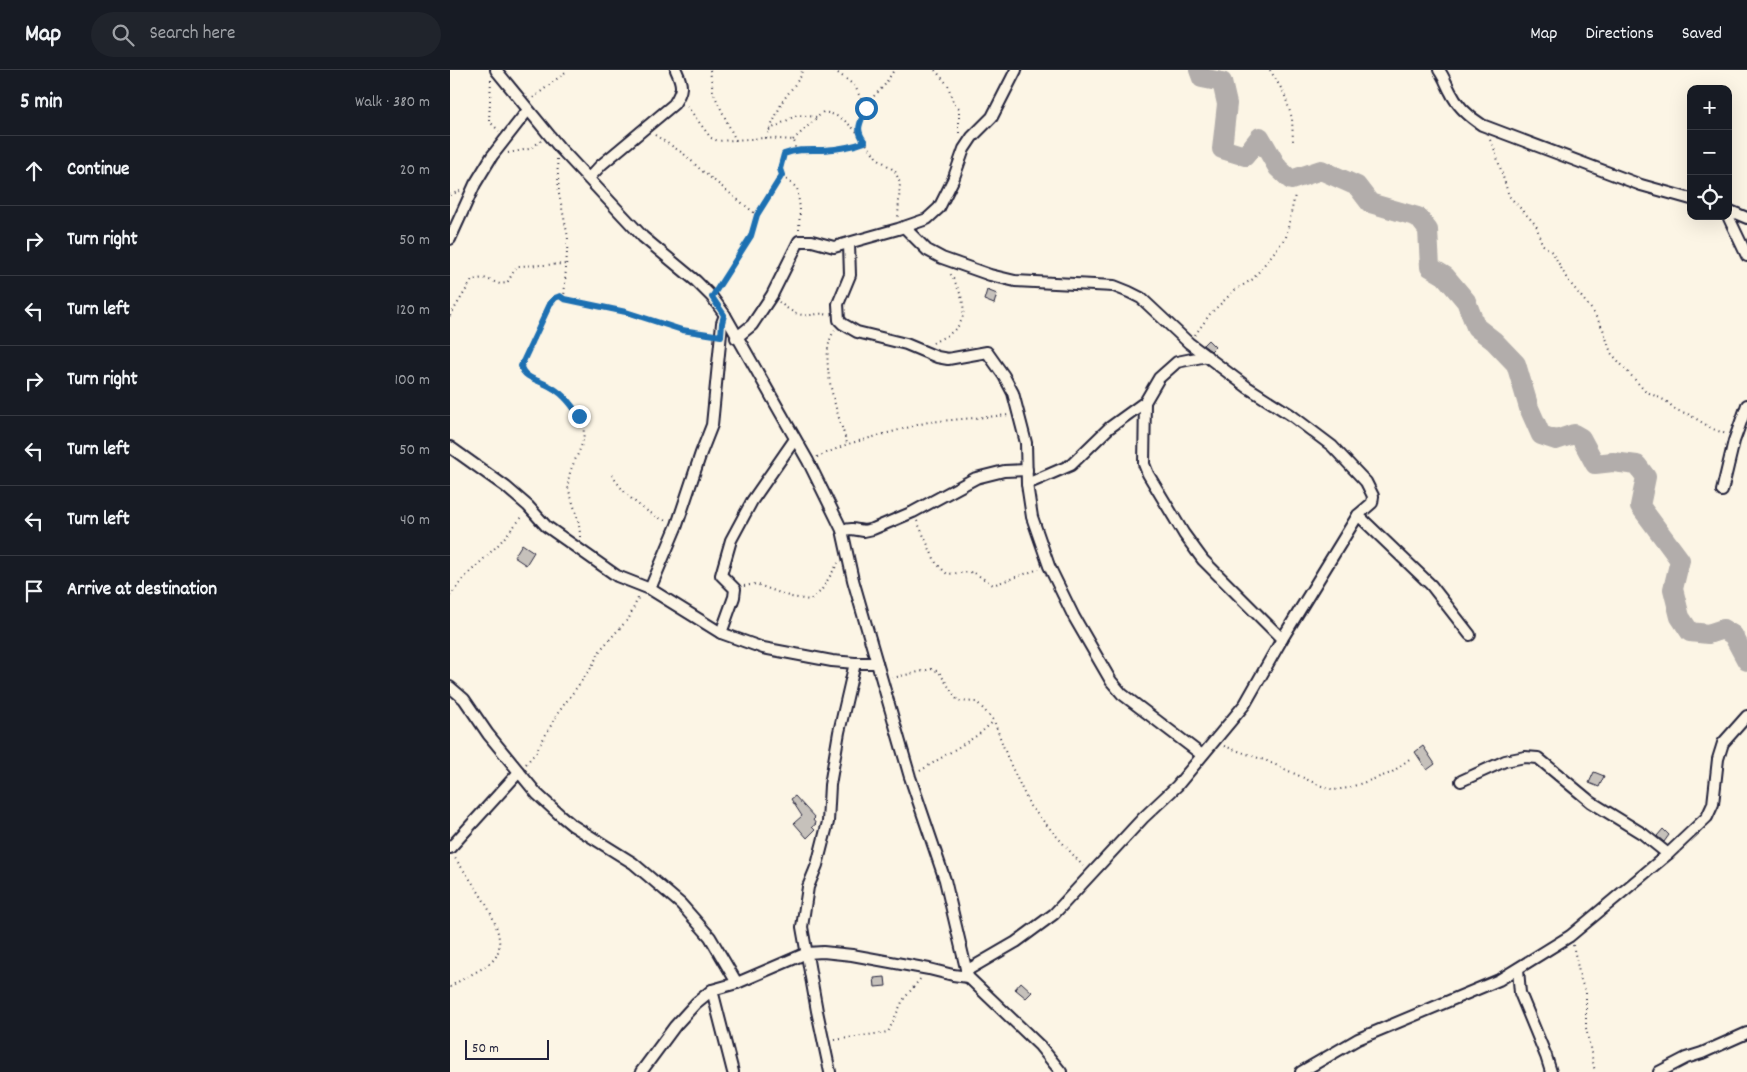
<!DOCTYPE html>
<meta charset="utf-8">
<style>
:root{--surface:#171b24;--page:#20242c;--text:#f1f3f6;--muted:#9ea1a6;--line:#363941}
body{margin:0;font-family:Dekko,sans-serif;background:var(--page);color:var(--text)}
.controls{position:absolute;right:15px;top:15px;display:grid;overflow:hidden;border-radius:10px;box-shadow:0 5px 20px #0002}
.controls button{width:45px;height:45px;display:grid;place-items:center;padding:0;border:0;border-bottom:1px solid var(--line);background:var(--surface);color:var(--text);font:25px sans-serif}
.scale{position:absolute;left:15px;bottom:12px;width:84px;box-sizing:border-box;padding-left:5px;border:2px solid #22223b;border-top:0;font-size:14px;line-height:18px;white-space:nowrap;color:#22223b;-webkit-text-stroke:4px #fcf5e5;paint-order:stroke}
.stop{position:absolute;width:15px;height:15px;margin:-11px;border:4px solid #1f6fb2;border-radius:50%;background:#fff}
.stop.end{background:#1f6fb2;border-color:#fff;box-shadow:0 1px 5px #0008}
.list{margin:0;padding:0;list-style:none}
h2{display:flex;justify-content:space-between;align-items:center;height:65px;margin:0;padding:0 20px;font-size:21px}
h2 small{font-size:16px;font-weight:400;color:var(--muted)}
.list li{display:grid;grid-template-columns:32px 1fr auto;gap:15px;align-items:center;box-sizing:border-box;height:70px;padding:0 20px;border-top:1px solid var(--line)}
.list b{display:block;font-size:19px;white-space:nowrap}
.list em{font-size:16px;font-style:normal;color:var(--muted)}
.icon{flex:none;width:28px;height:28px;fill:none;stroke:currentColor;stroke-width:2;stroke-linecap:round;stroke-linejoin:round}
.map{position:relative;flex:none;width:1297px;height:1002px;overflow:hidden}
header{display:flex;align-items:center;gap:30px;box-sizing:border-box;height:70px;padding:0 25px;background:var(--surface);border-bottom:1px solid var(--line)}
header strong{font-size:24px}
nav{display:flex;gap:28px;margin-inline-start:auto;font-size:18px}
.search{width:350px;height:45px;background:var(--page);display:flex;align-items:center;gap:12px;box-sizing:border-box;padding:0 18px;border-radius:28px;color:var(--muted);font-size:19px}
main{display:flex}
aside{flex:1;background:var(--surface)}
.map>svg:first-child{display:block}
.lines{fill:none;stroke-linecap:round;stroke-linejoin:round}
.river{stroke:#b2adab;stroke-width:20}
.building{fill:#c6c1bb;stroke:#22223b}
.minor-casing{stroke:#22223b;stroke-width:14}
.path{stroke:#22223b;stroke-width:2;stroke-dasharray:1 4;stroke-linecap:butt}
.minor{stroke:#fcf5e5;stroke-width:10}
.route{stroke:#1f6fb2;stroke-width:6}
</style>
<header>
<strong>Map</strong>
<div class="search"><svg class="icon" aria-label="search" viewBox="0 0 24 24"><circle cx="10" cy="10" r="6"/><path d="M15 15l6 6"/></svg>Search here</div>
<nav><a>Map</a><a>Directions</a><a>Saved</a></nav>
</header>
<main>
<aside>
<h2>5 min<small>Walk · 380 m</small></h2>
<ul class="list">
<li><svg class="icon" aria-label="ahead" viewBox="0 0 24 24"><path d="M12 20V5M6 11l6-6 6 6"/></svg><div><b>Continue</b></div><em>20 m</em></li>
<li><svg class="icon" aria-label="right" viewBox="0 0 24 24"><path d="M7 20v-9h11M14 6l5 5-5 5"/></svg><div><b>Turn right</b></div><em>50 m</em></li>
<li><svg class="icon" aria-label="left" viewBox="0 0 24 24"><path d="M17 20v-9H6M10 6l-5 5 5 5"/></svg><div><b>Turn left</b></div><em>120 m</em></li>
<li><svg class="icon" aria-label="right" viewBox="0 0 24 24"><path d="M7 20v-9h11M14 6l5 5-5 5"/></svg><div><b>Turn right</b></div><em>100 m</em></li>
<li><svg class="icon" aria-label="left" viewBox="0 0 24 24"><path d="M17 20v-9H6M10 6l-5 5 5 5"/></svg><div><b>Turn left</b></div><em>50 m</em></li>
<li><svg class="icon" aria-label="left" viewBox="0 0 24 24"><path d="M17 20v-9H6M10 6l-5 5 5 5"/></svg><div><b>Turn left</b></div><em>40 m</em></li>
<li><svg class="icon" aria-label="arrive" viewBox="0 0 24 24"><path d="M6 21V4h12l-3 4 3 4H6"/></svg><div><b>Arrive at destination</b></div></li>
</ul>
</aside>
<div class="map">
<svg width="1297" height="1002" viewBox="0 0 1297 1002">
<rect width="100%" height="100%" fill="#fcf5e5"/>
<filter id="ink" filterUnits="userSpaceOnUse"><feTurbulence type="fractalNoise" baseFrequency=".02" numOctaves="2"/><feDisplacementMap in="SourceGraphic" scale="10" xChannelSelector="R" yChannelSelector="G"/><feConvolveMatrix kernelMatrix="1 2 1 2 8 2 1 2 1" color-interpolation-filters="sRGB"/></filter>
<g filter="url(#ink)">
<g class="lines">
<!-- river -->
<path class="river" d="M749,0l3,8 20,4 5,22 -5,45 23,7 15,-19 18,31 13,12 30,-10 36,16 13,17 48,14 10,13 2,37 15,9 21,25 10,26 18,14 22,23 13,44 12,27 15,5 18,-6 7,4 14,26 18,-2 24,3 9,12 -6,29 40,54 -7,29 7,28 10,15 18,2 15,-5 10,6 14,26"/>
</g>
<!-- building -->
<g class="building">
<path d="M537,220l10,4 -3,10 -10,-4z"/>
<path d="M758,270l7,7 -4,4 -8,-6z"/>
<path d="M72,474l12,8 -8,13 -12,-8z"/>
<path d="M973,676l12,18 -8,6 -12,-18z"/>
<path d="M1144,702l10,4 -5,11 -10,-4z"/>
<path d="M345,726l20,22 -2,2 3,4 -4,3 3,3 -8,8 -13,-15 8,-7 -11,-17z"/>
<path d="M1213,759l6,6 -5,7 -7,-6z"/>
<path d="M435,907l1,9 -11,1 -1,-9z"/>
<path d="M571,912l11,10 -6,6 -11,-9z"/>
</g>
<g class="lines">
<defs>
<g id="minor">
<path d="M46,0l63,77 84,90 53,44 16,16 13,18 83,146 34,69 11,50 57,197 35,103 23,97 72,69 21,26"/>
<path d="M989,0c5,7 7,13 11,21 7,15 18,25 32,34l159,60 50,14"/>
<path d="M139,108l12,-13 73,-61c9,-14 9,-19 2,-34"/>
<path d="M1278,140l19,8"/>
<path d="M1278,146l19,40"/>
<path d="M454,157l23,23 15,8 48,17 25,6 99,5 15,6 12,6 48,45 58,44 44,28 41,31 34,36 7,14 -1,7 -14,12 -76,124 -37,65 -68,82 -34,32 -89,96 -38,28 -50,29"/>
<path d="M0,169l25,-55 17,-28 36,-46"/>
<path d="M399,174l1,31 -12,29 1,16 4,4 14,8 49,12 31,13 11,2 39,-7 17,24 9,17 13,50 1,41 5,33 17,49 25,51 37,64 11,13 80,61"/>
<path d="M286,268l16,-13 20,-30 27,-54h13l22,6 64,-18 29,-10 12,-11 14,-28 11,-31 8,-12 20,-20 24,-47"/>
<path d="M695,332l-1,62 4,10 36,60 19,26 79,79"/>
<path d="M0,377l56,40 22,19 18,20 71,50 33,13 71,44 42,15 69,13 23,2h22"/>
<path d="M577,414l44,-19 38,-37 36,-26 14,-24 18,-16 30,-6"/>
<path d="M1272,421l12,-50 13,-36"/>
<path d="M908,445l73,70 39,50"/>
<path d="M392,460l10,-1 12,2 9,-2 40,-17 63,-34 28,-7 23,-1"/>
<path d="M200,519l27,-64 24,-72 11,-28 10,-102 3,-8"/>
<path d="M271,563l13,-36 1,-8 -14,-14 10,-35 21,-39 43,-62"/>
<path d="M0,617l14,12 24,35 49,60 23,21 12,10 61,38 48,41 29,33 27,46"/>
<path d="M1011,711l44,-20 20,-4 13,1 53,44 52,32 25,20"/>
<path d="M0,778l69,-76"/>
<path d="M1068,899l2,24 26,63 5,16"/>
<path d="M262,920l21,82"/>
<path d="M191,1002l34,-46 21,-23 16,-13 25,-7 70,-30 16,-1 29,3 77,14 24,6 15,2"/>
<path d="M380,1002l-13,-61 -15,-84 6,-40 9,-22 11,-43 2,-37 9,-53 16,-69"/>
<path d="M851,1002l57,-33 141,-59 71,-44 98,-82 39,-37 6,-13 5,-45 5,-16 24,-27"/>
<path d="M1209,1002l27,-14 16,-5 45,-20"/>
</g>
</defs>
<!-- minor casing -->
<use href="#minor" class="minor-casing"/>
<!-- path -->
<g class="path">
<path d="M260,0l3,22 23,49"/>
<path d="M384,0l21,16 10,22 -6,21v5l17,23 19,14 5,12 -2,34"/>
<path d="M485,0l13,15 5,17 6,6v29"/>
<path d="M820,0l14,23 8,25 1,23"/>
<path d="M41,10l-2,41 10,10"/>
<path d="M83,28l35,-28"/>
<path d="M237,36l24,32 7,3 48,-3 27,2 2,3v7"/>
<path d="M415,38l4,-7 15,-15 10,-16"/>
<path d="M319,60l28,-15 20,2"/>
<path d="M205,65l29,19 17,16 56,45"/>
<path d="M316,68l16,-36 19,-26 1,-6"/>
<path d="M343,70l30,-28c16,2 25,11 36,22"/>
<path d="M1040,70l4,8 15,48 27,29 6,19 11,9 14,26 25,31 11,19 8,24 34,38 21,10 10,9 12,4 25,15 13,5"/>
<path d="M58,83l21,-4 12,-8"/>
<path d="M107,89l2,35 9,43 -4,61"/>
<path d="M0,125l10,-4"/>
<path d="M349,160l1,-22 -3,-20c-17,-14 -19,-12 -13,-34 14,-6 24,-4 39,-4 14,-1 29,-4 42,-8"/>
<path d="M268,218l33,-52 6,-21 25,-40"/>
<path d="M329,232c6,5 16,13 25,13 9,1 15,-3 24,0"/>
<path d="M0,246l22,-36 12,-2 16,6 7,-1 10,-17 50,-2"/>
<path d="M385,260c-19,25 3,85 12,113"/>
<path d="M745,265l15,-21 25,-24 18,-11 33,-42 9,-42"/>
<path d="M483,273c6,-4 15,-7 20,-12 20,-16 7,-40 -3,-58"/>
<path d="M367,387l31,-13 80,-22 81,-7"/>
<path d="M162,405c14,22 31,36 56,47"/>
<path d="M467,451l19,42 11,11 26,-2 20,13 46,-16"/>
<path d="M130,467c0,-13 -4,-24 -8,-37 -1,-4 -4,-10 -4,-14 0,-27 25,-41 12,-69 -7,-14 -19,-25 -32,-32 -9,-5 -25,-7 -27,-19l29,-62 5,-6 5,-2 4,3 62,13 56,18 29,5"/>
<path d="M294,516l12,-2 35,13 19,3 11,-9 17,-28"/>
<path d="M0,526l13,-17 35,-34 24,-28"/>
<path d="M442,608l40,-9 7,3 19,29 19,1 17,19 14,38 22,47 53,60"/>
<path d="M774,676l43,15 52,24 15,5 14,-2 43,-15 21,-16"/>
<path d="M76,694l10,-12 22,-39 33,-45 10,-19 28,-31 10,-22"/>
<path d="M470,701l58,-36 16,-14"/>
<path d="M1123,875l8,36 5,11v36l9,44"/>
<path d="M0,917c12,-9 38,-19 45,-29 18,-26 -26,-79 -40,-100"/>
<path d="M385,970l53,-8 15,-32 18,-22"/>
</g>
<!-- minor -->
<use href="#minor" class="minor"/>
</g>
</g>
<g class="lines" filter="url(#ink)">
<!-- route -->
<path class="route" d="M129,346c-9,-14 -18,-25 -34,-32 -8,-4 -22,-7 -24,-18l29,-62 5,-6 5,-2 4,3 62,13 56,18 39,6 1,-13 2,-8 -12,-18 39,-61 6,-21 25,-40 -2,-6 4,-15c13,-5 25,-4 39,-4 14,-1 29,-3 42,-8 -11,-14 -4,-19 1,-34"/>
</g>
</svg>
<div class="controls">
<button>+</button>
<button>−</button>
<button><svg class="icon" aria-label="locate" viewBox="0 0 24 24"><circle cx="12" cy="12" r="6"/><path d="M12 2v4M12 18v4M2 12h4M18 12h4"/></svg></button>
</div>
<div class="scale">50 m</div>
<div class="stop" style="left:416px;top:38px"></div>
<div class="stop end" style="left:129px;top:346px"></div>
</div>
</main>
